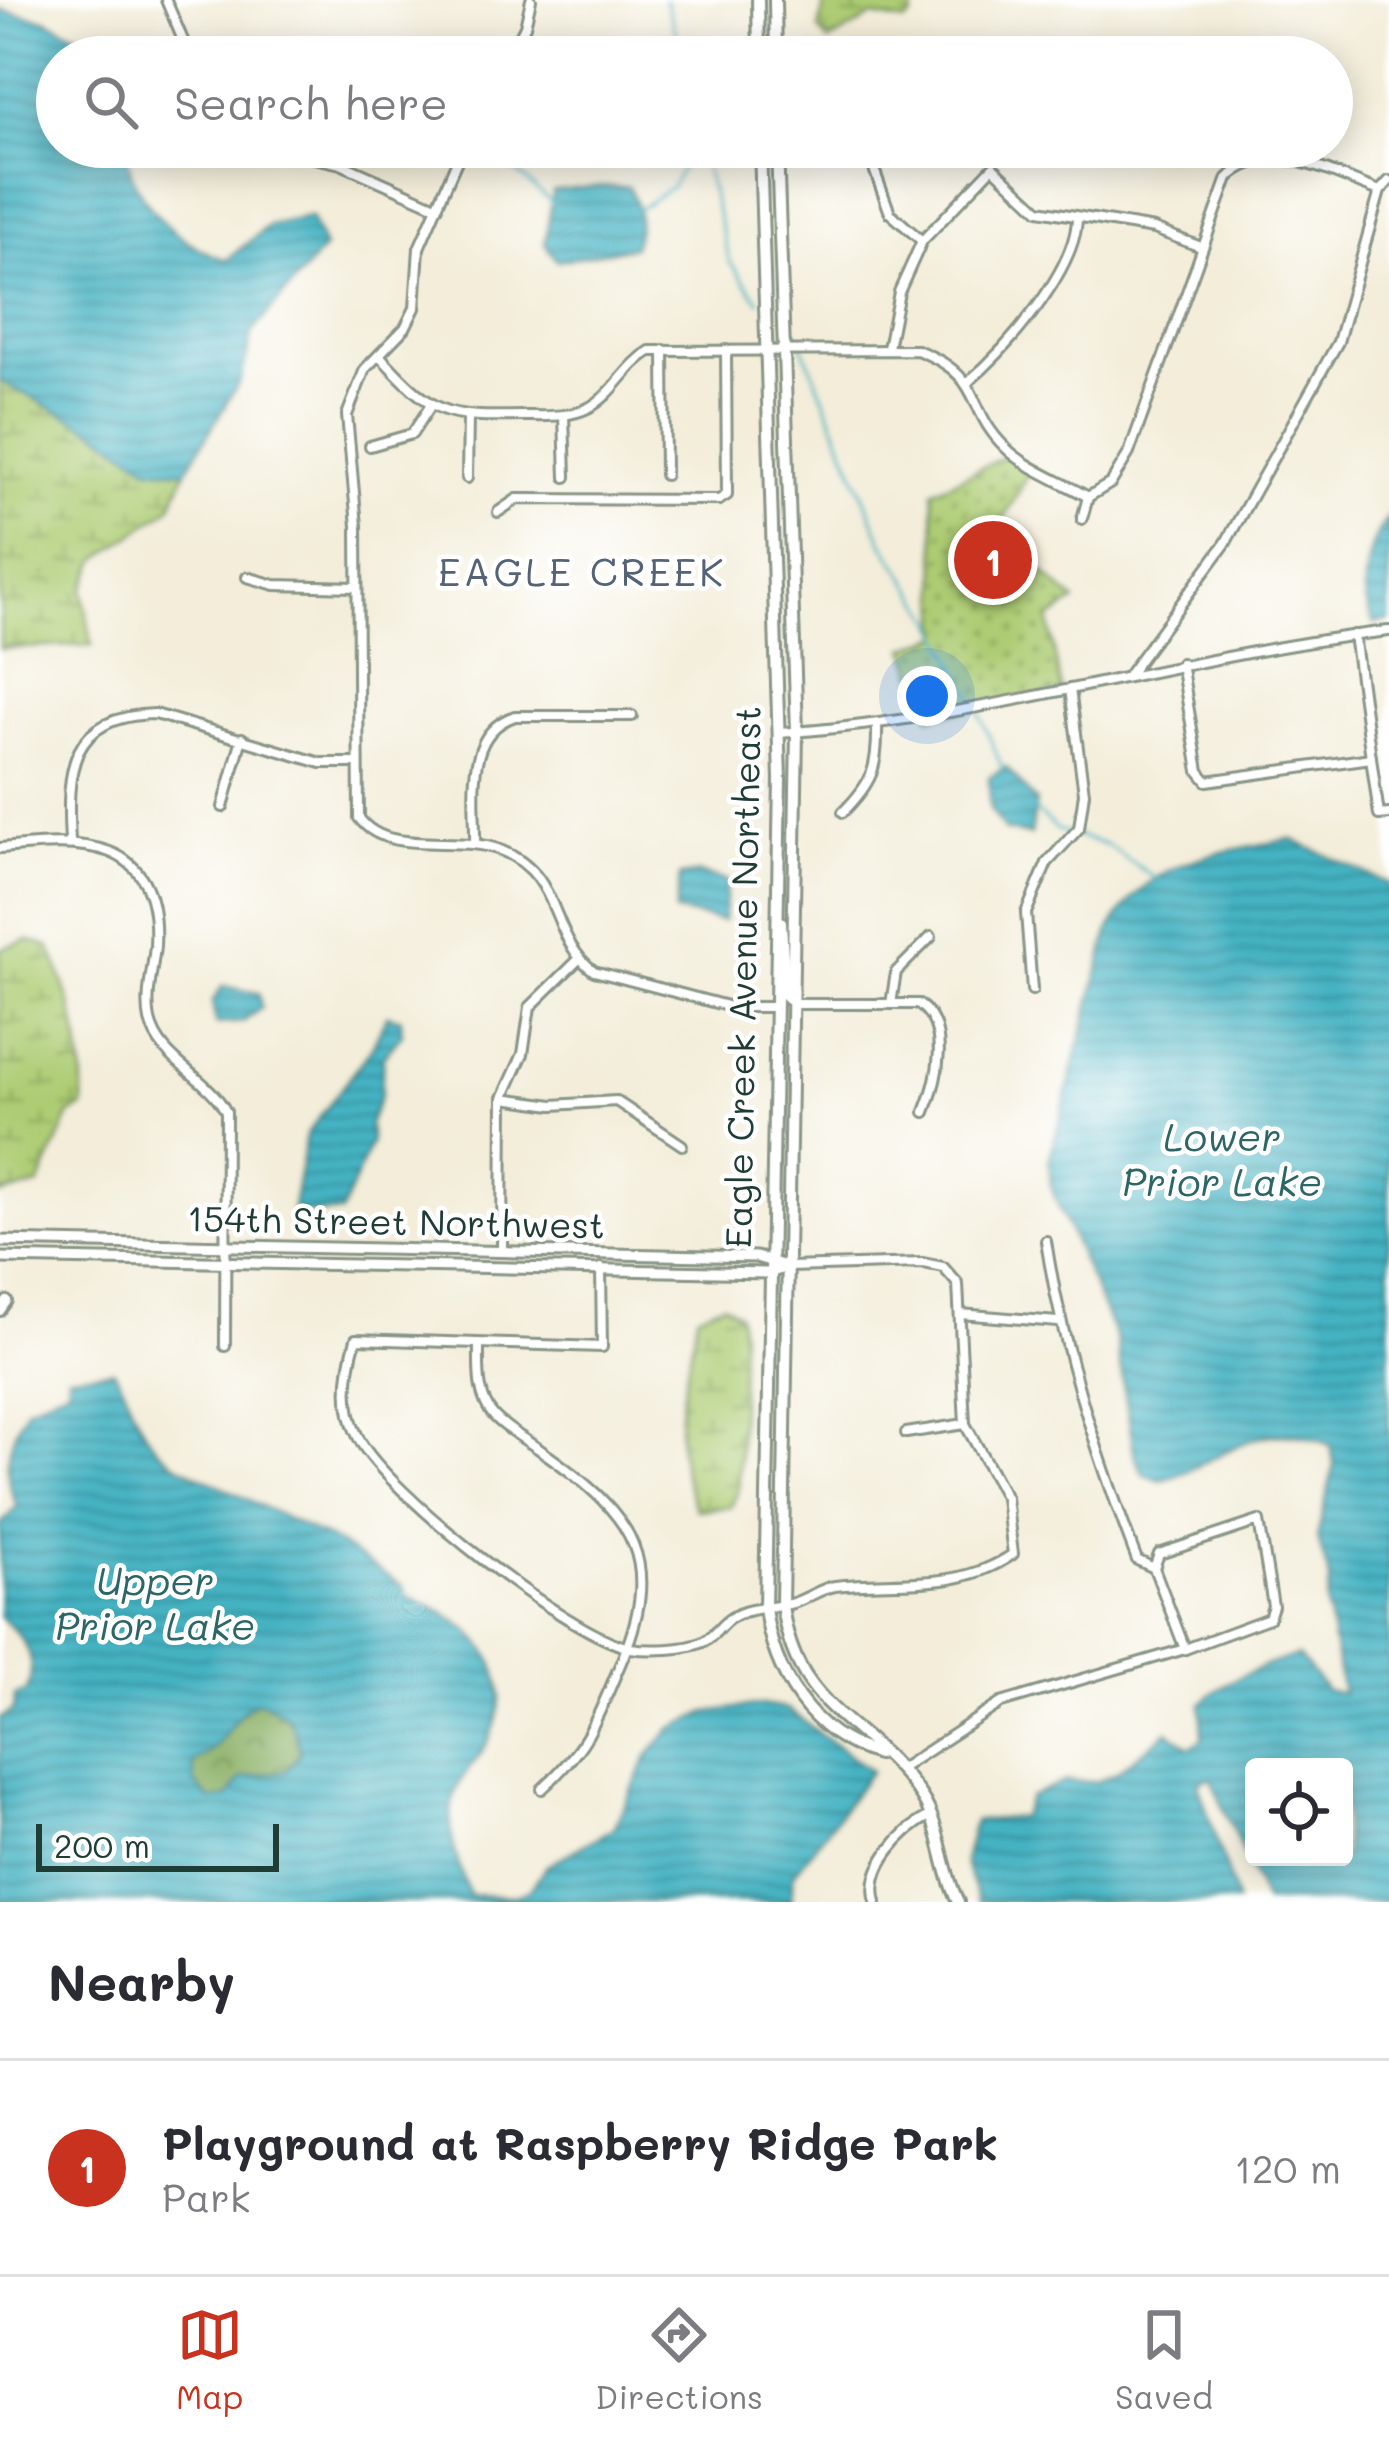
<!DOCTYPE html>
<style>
:root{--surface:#fff;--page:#f7f7f7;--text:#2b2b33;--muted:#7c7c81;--line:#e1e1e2;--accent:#c8321e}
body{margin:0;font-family:Mali,sans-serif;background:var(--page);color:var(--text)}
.controls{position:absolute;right:36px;bottom:36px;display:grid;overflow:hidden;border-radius:12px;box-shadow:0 6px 30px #0003}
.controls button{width:108px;height:108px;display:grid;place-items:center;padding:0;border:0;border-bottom:3px solid var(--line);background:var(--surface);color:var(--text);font:60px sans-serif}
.scale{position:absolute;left:36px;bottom:30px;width:243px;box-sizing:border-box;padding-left:12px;border:6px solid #1f3d34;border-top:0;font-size:33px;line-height:42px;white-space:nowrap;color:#1f3d34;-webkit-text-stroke:9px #fff;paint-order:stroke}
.you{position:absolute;left:927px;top:696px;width:42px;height:42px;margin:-30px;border:9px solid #fff;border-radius:50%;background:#1a73e8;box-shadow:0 0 0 18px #1a73e833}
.badge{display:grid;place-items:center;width:78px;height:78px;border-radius:50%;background:var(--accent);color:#fff;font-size:39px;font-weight:700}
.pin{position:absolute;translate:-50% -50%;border:6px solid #fff;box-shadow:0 3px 12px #0006}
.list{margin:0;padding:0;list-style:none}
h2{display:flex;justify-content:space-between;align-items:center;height:156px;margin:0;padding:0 48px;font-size:51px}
h2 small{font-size:39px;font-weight:400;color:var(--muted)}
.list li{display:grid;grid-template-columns:78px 1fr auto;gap:36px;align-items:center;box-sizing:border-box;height:216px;padding:0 48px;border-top:3px solid var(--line)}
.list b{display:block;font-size:45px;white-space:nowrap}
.list p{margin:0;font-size:39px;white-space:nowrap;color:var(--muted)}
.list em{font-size:39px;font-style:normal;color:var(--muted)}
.icon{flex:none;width:66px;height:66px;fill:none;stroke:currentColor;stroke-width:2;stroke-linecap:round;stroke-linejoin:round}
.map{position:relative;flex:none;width:1389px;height:1902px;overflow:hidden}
.search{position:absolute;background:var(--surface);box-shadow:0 6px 30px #0003;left:36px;right:36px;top:36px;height:132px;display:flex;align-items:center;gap:30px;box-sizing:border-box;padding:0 42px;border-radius:66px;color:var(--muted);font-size:45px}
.sheet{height:372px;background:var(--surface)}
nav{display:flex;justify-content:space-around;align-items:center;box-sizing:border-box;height:168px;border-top:3px solid var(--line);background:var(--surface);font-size:33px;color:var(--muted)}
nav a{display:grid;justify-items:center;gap:6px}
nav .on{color:var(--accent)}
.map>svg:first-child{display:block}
.forest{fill:url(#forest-crowns);stroke:#54764c;stroke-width:3}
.wetland{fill:url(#wetland-marsh);stroke:#668454;stroke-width:3}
.park{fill:url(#park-dots);stroke:#668454;stroke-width:3}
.water{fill:url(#water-rules);stroke:#32787b;stroke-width:3;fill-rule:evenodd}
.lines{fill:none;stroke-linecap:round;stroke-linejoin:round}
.stream{stroke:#45b2c2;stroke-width:3}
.minor-casing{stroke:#899586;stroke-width:14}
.tertiary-casing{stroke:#899586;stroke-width:15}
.secondary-casing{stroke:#899586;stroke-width:16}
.minor{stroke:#fff;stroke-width:8}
.tertiary{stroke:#fff;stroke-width:9}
.secondary{stroke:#fff;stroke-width:10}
.labels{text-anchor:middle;stroke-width:9;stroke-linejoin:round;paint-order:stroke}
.street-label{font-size:36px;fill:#1f3d34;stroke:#fff}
.neighbourhood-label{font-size:39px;letter-spacing:3px;fill:#546376;stroke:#fff}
.water-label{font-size:39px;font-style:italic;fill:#2c6666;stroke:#fff}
</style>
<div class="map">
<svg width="1389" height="1902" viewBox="0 0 1389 1902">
<defs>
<pattern id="forest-crowns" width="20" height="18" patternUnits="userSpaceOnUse" patternTransform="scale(3)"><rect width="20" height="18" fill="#8ab065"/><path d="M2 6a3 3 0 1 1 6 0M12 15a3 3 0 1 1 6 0" fill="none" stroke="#709054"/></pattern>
<pattern id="wetland-marsh" width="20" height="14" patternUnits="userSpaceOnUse" patternTransform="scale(3)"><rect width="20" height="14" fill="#adcc73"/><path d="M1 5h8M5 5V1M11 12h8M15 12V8" fill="none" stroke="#8ca75f"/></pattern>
<pattern id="park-dots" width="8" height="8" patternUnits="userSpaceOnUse" patternTransform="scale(3)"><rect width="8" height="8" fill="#adcc73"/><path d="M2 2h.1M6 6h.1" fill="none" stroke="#8ca75f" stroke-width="1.8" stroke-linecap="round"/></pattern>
<pattern id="water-rules" width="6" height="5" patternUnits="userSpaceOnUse" patternTransform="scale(3)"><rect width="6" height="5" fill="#45b2c2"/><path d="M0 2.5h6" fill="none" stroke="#39929e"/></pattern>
</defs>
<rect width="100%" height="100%" fill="#fff"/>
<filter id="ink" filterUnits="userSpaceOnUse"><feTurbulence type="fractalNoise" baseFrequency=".00833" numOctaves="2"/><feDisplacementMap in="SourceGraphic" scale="24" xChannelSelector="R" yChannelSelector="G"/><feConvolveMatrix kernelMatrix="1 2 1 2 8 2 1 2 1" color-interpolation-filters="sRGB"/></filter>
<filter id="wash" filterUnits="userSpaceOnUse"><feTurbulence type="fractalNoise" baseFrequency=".004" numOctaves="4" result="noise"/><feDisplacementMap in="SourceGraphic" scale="48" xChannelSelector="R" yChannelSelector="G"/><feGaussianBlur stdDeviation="2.7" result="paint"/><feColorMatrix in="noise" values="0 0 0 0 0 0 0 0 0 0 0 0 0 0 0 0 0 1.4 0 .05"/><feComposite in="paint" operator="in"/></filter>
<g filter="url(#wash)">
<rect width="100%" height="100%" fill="#f3edd9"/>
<!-- forest -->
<path class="forest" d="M257,1701c30,10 38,21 43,51l-14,19 -44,7 -15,20 -15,2 -17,-16 -2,-21c37,-21 34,-46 64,-62z"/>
<!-- wetland -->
<g class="wetland">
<path d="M825,0h90l-3,17 -8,5 -31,-6 -45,26 -9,-12z"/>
<path d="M0,381l99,52 51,35 36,3 -15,36 -74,53 -14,30 9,55 -92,4z"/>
<path d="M27,940l22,6c24,55 36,101 34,161l-13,7 -31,71 -39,10v-246z"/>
<path d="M723,1303l16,11 2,20 -2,154 -8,19 -35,3c-32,-79 -11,-116 1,-195z"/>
</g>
<!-- park -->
<path class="park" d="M1008,455l23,14 -37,68 21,10 60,54 -26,19 12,71 -131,26 -24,-69 34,-12 -7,-145z"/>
<!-- water -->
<g class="water">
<path d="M0,10l45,9 64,31 2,7h-54v90h70c1,53 53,99 100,113l42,-35 41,-8 14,31 -71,83 -12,48 -55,92 -36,-3 -51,-35 -99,-52z"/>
<path d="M601,186l28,1c11,24 13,33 4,60l-76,14 -12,-17 8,-53z"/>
<path d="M1389,516v105l-15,2c-18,-31 -7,-80 15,-107z"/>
<path d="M1006,767l30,35 -5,33 -26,-4 -15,-22 -1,-32z"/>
<path d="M1291,839l98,45v1018h-125l-54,-125 -12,7 39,118h-258l-15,-40 10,-41 48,-4 8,-20 36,-16 30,1 18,-8 54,-43 22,16 13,-8 -2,-35c21,-23 66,-41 97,-48l29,35 15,2 -16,-89 4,-24 -13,-43 17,-72 -4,-20c-75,-32 -101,16 -170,36l-17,-7 -9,-21 -18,-114 -65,-150 -2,-28 60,-230c42,-75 105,-77 182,-92zM1254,1767h90v90h-90z"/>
<path d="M699,873l28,8 -4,40 -48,-9 5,-36z"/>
<path d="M223,986l36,7 2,15 -18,14 -27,2 -4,-22z"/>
<path d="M387,1015l14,4 1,15 -19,23 -2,37 -12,31 2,17 -30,71h-49l14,-78 65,-86z"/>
<path d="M114,1370c23,39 21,63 60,93l163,80 66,43 5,11c67,22 116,74 80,145 -10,19 -29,34 -34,55 -9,34 4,66 15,98l44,1 16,-6 17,-24 68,-38 34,-72 23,-27 36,-17 55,-7 25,4 84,62 -77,103 -4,28h-790v-184l14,-8 1,-14 12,-5c11,-34 -1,-52 -27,-74v-92l17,-19c-17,-33 -9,-66 10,-99l40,-19 1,-13zM257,1701c30,9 38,21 43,52l-14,18 -44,7 -15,20 -16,2 -16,-16 -2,-21c38,-22 34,-46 64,-62z"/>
</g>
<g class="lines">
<!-- stream -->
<g class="stream">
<path d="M665,0l19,57"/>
<path d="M486,147l68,57"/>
<path d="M705,168l25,94 29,39"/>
<path d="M639,209l32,-22 14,-25"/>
<path d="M789,327l9,8 85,208 50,75 42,85"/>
<path d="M979,712l24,58"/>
<path d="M1034,809l23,21 50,15 52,36"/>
</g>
</g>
</g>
<g filter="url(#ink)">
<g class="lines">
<defs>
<g id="minor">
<path d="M166,0l24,57"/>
<path d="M509,57l16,-31 6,-26"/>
<path d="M265,147l76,17 97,43"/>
<path d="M463,147l-44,101 -4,60 -10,20 -40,41 -18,46 10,111 2,292c29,40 98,15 141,32 65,26 47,86 94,121l137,36h43"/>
<path d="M866,147l24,66 32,28"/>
<path d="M1225,147l15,20"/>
<path d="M888,348l11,-56 23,-51 71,-74 46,43 115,19 47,18"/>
<path d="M664,350l1,125"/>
<path d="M379,355c55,60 65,63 145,61 23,0 43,2 64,-8 25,-12 37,-42 62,-57l267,-1c69,27 47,57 88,97 20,21 58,35 83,50"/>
<path d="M968,382c39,-33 107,-111 109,-163"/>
<path d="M564,415l2,62"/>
<path d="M370,446l42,-12 19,-29"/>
<path d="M467,478l1,-62"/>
<path d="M498,512l19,-13 202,1 8,-5 -1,-145"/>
<path d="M1082,519l6,-22 23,-14 18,-30 99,-275c43,-42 105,-3 152,13"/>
<path d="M247,577l28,8 82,2"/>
<path d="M1354,635l25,180 10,-1"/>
<path d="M1181,663l18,108 8,10 164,-23"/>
<path d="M1129,674l96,-130 113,-202 42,-151 9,-10"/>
<path d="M779,733c207,-13 405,-78 610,-102"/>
<path d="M223,807l19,-69"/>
<path d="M843,812c30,-30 35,-45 34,-88"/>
<path d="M70,841c-4,-71 -1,-125 85,-127l166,49h35"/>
<path d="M475,843c1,-45 -12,-110 40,-127h117"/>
<path d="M0,848c80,-8 161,-14 155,98 -2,23 -10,51 -5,74 9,41 58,56 76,92l-1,234"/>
<path d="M1032,990l-6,-77 21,-50 32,-35 5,-35 -14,-104"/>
<path d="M794,1004h124c33,21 20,76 7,108"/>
<path d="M891,1004l5,-32 35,-35"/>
<path d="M503,1098l50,7 63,-4 66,44"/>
<path d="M1046,1241c17,111 51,214 91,319l17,8 31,81"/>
<path d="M502,1250l1,-152 20,-44 7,-47 48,-47"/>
<path d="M601,1268l1,79 -246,-8c-9,31 -14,68 2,98 27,55 212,199 272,211 19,3 56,2 73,-6 11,-5 18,-18 28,-24 19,-12 41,-9 62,-15 14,-4 28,-15 42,-17 61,-7 124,6 178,-32l-7,-56 -41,-74 -7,-140 -15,-17 -20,-4 -134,4"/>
<path d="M0,1311l7,-10"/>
<path d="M960,1314l98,8"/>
<path d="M479,1346c0,24 -2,51 15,70 14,15 36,26 52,38 89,63 119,107 73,213 -25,58 -30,78 -77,122"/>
<path d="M906,1433l59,-9"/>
<path d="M900,1769l101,-66 184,-54 84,-31 4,-12 -14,-85 -100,33 -5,14"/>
<path d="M876,1902c-10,-35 26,-72 55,-87"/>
</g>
<g id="tertiary">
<path d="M0,1241l756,16 33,10"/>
<path d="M0,1258l768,15 21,-6"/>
</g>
<g id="secondary">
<path d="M758,0l1,57"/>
<path d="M775,0l1,57"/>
<path d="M760,147l20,632 -15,829c8,65 46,127 113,146"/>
<path d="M777,147l20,585 -15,873c13,108 87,114 139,191 21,32 20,73 37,106"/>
<path d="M781,922l4,73 9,9"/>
</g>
</defs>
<!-- minor casing -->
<use href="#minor" class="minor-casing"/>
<!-- tertiary casing -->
<use href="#tertiary" class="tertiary-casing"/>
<!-- secondary casing -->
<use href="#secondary" class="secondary-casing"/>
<!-- minor -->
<use href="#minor" class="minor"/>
<!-- tertiary -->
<use href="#tertiary" class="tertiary"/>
<!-- secondary -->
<use href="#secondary" class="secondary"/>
</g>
</g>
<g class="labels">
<!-- street labels -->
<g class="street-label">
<text transform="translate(743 977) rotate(-89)" y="13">Eagle Creek Avenue Northeast</text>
<text transform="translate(396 1222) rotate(1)" y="13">154th Street Northwest</text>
</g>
<!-- neighbourhood labels -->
<g class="neighbourhood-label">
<text x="582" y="586">EAGLE CREEK</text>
</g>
<!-- water labels -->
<g class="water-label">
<text x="1222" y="1151">Lower<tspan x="1222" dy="45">Prior Lake</tspan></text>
<text x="155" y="1595">Upper<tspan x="155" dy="45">Prior Lake</tspan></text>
</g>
</g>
</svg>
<div class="controls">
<button><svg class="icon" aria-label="locate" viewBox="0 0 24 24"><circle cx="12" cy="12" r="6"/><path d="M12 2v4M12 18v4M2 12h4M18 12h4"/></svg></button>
</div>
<div class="scale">200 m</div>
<div class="you"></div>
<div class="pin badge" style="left:993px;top:560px">1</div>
<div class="search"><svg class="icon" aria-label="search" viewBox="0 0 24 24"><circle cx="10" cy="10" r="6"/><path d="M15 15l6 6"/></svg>Search here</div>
</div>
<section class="sheet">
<h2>Nearby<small></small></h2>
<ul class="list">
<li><span class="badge">1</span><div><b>Playground at Raspberry Ridge Park</b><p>Park</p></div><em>120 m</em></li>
</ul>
</section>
<nav>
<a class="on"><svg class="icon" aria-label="map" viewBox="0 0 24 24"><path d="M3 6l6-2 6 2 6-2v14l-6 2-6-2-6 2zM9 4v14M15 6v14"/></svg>Map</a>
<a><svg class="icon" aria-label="directions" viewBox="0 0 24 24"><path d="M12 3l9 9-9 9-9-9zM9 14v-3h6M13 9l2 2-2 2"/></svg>Directions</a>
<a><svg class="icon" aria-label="saved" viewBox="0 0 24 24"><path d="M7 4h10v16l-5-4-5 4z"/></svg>Saved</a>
</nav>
